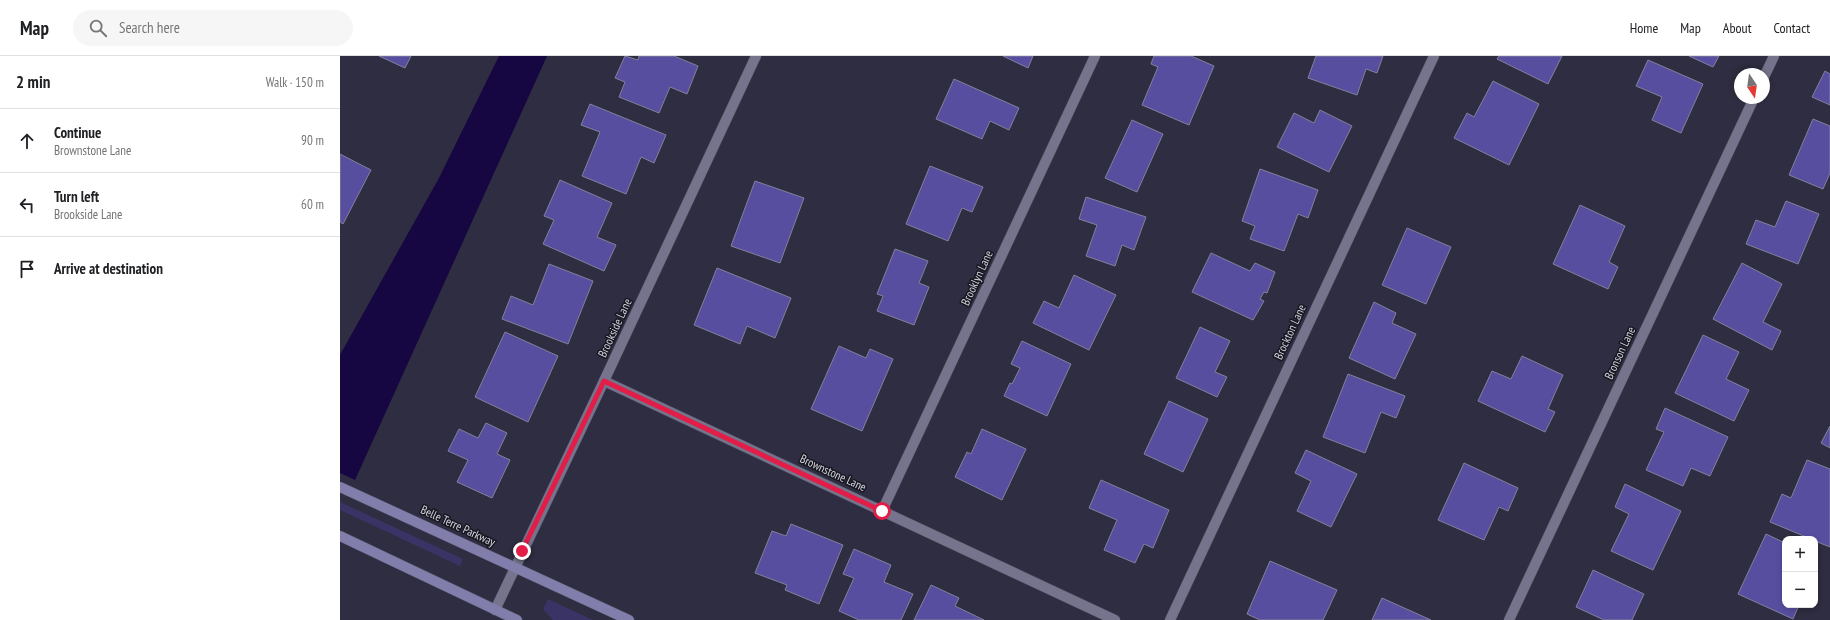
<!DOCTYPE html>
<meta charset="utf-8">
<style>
:root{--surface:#fff;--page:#f6f6f6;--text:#202124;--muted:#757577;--line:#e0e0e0}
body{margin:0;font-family:"PT Sans Narrow",sans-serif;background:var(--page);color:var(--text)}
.controls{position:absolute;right:12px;bottom:12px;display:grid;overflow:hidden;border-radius:8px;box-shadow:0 2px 6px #0003}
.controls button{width:36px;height:36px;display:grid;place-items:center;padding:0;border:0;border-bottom:1px solid var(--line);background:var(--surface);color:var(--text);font:20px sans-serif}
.compass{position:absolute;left:1394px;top:12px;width:36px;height:36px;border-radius:50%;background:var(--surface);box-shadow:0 2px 6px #0003;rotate:167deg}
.stop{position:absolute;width:12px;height:12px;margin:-9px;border:3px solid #e11d48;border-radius:50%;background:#fff}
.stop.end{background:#e11d48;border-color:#fff;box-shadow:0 1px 4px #0008}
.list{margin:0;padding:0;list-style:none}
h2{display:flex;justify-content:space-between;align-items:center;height:52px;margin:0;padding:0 16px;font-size:17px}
h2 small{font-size:13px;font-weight:400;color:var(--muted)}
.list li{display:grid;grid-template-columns:26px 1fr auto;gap:12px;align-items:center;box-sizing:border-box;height:64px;padding:0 16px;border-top:1px solid var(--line)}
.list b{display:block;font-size:15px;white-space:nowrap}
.list p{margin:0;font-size:13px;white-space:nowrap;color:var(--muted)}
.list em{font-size:13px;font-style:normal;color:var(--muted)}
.icon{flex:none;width:22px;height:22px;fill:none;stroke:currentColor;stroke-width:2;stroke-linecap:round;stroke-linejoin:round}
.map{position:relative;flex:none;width:1490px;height:564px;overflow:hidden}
header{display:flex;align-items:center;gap:24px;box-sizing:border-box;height:56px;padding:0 20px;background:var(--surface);border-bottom:1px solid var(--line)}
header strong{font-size:19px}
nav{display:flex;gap:22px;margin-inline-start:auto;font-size:14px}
.search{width:280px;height:36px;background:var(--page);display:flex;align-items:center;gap:10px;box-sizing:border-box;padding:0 14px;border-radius:22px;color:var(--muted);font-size:15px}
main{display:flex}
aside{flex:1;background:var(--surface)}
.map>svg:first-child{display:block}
.green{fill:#393465}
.water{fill:#160641}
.building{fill:#574ea0;stroke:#82829a}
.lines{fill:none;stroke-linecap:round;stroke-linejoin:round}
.minor-casing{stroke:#4b4a5c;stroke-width:11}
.secondary-casing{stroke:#4b4a5c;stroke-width:11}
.minor{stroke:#75748c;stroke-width:10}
.secondary{stroke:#817eac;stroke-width:10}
.route{stroke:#e11d48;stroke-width:5}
.labels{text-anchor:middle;stroke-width:3;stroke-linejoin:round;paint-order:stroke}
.street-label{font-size:12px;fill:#d4d4e1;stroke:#171720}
</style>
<header>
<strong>Map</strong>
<div class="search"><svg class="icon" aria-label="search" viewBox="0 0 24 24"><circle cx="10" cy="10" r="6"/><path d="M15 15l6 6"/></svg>Search here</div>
<nav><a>Home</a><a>Map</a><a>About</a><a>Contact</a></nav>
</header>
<main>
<aside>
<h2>2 min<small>Walk · 150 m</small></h2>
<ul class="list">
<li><svg class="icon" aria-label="ahead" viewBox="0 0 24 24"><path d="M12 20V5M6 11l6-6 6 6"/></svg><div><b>Continue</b><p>Brownstone Lane</p></div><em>90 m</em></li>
<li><svg class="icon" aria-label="left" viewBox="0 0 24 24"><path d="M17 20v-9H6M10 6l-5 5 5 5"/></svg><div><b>Turn left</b><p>Brookside Lane</p></div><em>60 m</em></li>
<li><svg class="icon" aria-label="arrive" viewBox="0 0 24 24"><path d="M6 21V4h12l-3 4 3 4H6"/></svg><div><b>Arrive at destination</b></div></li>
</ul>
</aside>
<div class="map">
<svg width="1490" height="564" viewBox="0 0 1490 564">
<rect width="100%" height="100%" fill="#2e2d41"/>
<!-- green -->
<g class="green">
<path d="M0,446l123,57 -3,7 -120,-56z"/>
<path d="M208,543l45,21h-40l-10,-11z"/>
</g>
<!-- water -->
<path class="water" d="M159,0h48l-192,424 -15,-7v-118l99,-177z"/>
<!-- building -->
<g class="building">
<path d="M39,0h32l-6,12z"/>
<path d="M285,0l13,4 1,-4h35l24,10 -11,28 -17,-7 -11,26 -40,-16 6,-15 -10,-4z"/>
<path d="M663,0h30l-5,12z"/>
<path d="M814,0h37l23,10 -25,59 -47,-20 16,-38 -7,-3z"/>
<path d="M976,0h67l-6,17 -11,-4 -9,26 -49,-17z"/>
<path d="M1159,0h63l-14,28 -51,-25z"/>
<path d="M1349,0h30l-6,11z"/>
<path d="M1308,4l55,24 -22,49 -29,-13 10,-23 -26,-11z"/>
<path d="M1485,15l5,3v31l-18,-8z"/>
<path d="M614,23l65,29 -10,22 -19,-9 -8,18 -46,-20z"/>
<path d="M1153,25l46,23 -30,61 -55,-27 13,-25 7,4z"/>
<path d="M250,48l76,31 -12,28 -13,-6 -15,37 -44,-18 18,-44 -19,-7z"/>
<path d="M980,54l32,16 -23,46 -52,-25 17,-34 20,10z"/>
<path d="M1473,63l17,7v47l-7,16 -34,-14z"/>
<path d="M792,64l31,14 -26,58 -32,-14z"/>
<path d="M0,98l31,16 -28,54 -3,-2z"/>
<path d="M590,110l53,21 -11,25 -10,-4 -14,33 -42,-17z"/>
<path d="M920,113l58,21 -10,28 -10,-4 -14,37 -34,-12 5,-13 -13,-5z"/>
<path d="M220,124l52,23 -15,34 19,8 -12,26 -61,-27 11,-24 -10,-4z"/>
<path d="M415,125l49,17 -24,65 -49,-17z"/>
<path d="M746,141l60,20 -12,33 -12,-5 -7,21 -29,-10 11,-31 -18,-6z"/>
<path d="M1446,145l33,13 -21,50 -52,-20 10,-24 19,7z"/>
<path d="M1240,149l45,21 -16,36 9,5 -10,22 -55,-25z"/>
<path d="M1067,172l44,19 -25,57 -44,-19z"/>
<path d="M555,193l33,12 -9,22 10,4 -15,38 -37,-14 6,-15 -6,-2z"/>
<path d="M871,197l39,18 5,-8 20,9 -8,21 -3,-1 -4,7 4,2 -11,19 -61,-28z"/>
<path d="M1402,207l40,21 -19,38 18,9 -9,19 -59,-31z"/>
<path d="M209,208l44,17 -25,63 -66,-25 9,-23 22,9z"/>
<path d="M377,212l74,30 -16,40 -28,-12 -7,18 -46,-19z"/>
<path d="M734,219l42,20 -27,55 -56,-27 11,-22 15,7z"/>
<path d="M1034,246l22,11 -4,10 24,11 -21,45 -46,-21z"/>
<path d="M860,271l30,14 -15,31 12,5 -10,20 -41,-19z"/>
<path d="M165,276l53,24 -30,66 -53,-25z"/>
<path d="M1363,279l36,17 -13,27 23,11 -15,31 -59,-28z"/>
<path d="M682,285l49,23 -24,52 -43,-20 6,-13 2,1 8,-16 -9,-4z"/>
<path d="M499,290l27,12 4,-9 23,10 -31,72 -51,-22z"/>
<path d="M1182,300l41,19 -15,34 7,3 -10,20 -67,-31 14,-30 19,8z"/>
<path d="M1008,318l57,22 -9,22 -15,-6 -16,41 -42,-16z"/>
<path d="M829,345l39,18 -25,53 -39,-18z"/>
<path d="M1325,352l63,29 -18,39 -19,-8 -8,18 -37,-16 18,-38 -8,-3z"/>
<path d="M146,367l21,10 -10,21 13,6 -18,38 -35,-16 11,-22 -20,-9 11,-22 19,9z"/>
<path d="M1490,370v22l-9,-5z"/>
<path d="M642,373l44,20 -24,51 -47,-23 12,-25 4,2z"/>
<path d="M966,394l51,24 -26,53 -34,-16 14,-30 -16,-8z"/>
<path d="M1467,404l23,9v78l-15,-6v-2h-4l-41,-17 12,-28 9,4z"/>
<path d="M1124,407l54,25 -10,23 -9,-4 -15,33 -46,-20z"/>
<path d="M761,424l68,30 -16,38 -9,-4 -9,19 -31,-13 13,-30 -28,-12z"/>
<path d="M1285,428l56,27 -28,59 -42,-19 18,-37 -14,-7z"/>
<path d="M451,468l52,21 -24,59 -34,-14 2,-5 -32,-12 17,-42 14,5z"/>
<path d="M1426,478l19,9v62h14l-6,14 -55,-25z"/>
<path d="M514,493l37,16 -7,17 29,12 -12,26h-42l-20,-9 15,-33 -11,-4z"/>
<path d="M930,505l67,29 -14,30h-63l-13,-6z"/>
<path d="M1253,514l51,24 -12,26h-28l-28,-13z"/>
<path d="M591,529l28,13 -4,8 29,14h-70z"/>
<path d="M1042,542l49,22h-59z"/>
</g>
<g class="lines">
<defs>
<g id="minor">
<path d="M1424,21l10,-21"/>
<path d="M264,325l511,239"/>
<path d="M542,455l213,-455"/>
<path d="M155,554l109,-229 152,-325"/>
<path d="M830,564l264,-564"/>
<path d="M1169,564l245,-522"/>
</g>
<g id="secondary">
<path d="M0,431l289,133"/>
<path d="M0,480l177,84"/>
</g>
</defs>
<!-- minor casing -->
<use href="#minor" class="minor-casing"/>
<!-- secondary casing -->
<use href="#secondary" class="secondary-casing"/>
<!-- minor -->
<use href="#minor" class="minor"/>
<!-- secondary -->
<use href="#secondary" class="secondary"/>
</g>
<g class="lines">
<!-- route -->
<path class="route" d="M182,495l82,-170 278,130"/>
</g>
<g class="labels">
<!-- street labels -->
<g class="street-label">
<text transform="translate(637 222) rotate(-65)" y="4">Brooklyn Lane</text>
<text transform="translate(275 272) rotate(-65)" y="4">Brookside Lane</text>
<text transform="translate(950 276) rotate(-65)" y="4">Brockton Lane</text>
<text transform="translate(1280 297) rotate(-65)" y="4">Bronson Lane</text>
<text transform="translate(493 417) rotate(25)" y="4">Brownstone Lane</text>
<text transform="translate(118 470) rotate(25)" y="4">Belle Terre Parkway</text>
</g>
</g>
</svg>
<div class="controls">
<button>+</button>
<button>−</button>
</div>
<svg class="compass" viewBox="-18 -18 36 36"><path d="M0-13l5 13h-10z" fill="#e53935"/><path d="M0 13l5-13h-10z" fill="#757577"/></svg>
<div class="stop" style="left:542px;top:455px"></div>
<div class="stop end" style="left:182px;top:495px"></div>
</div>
</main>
